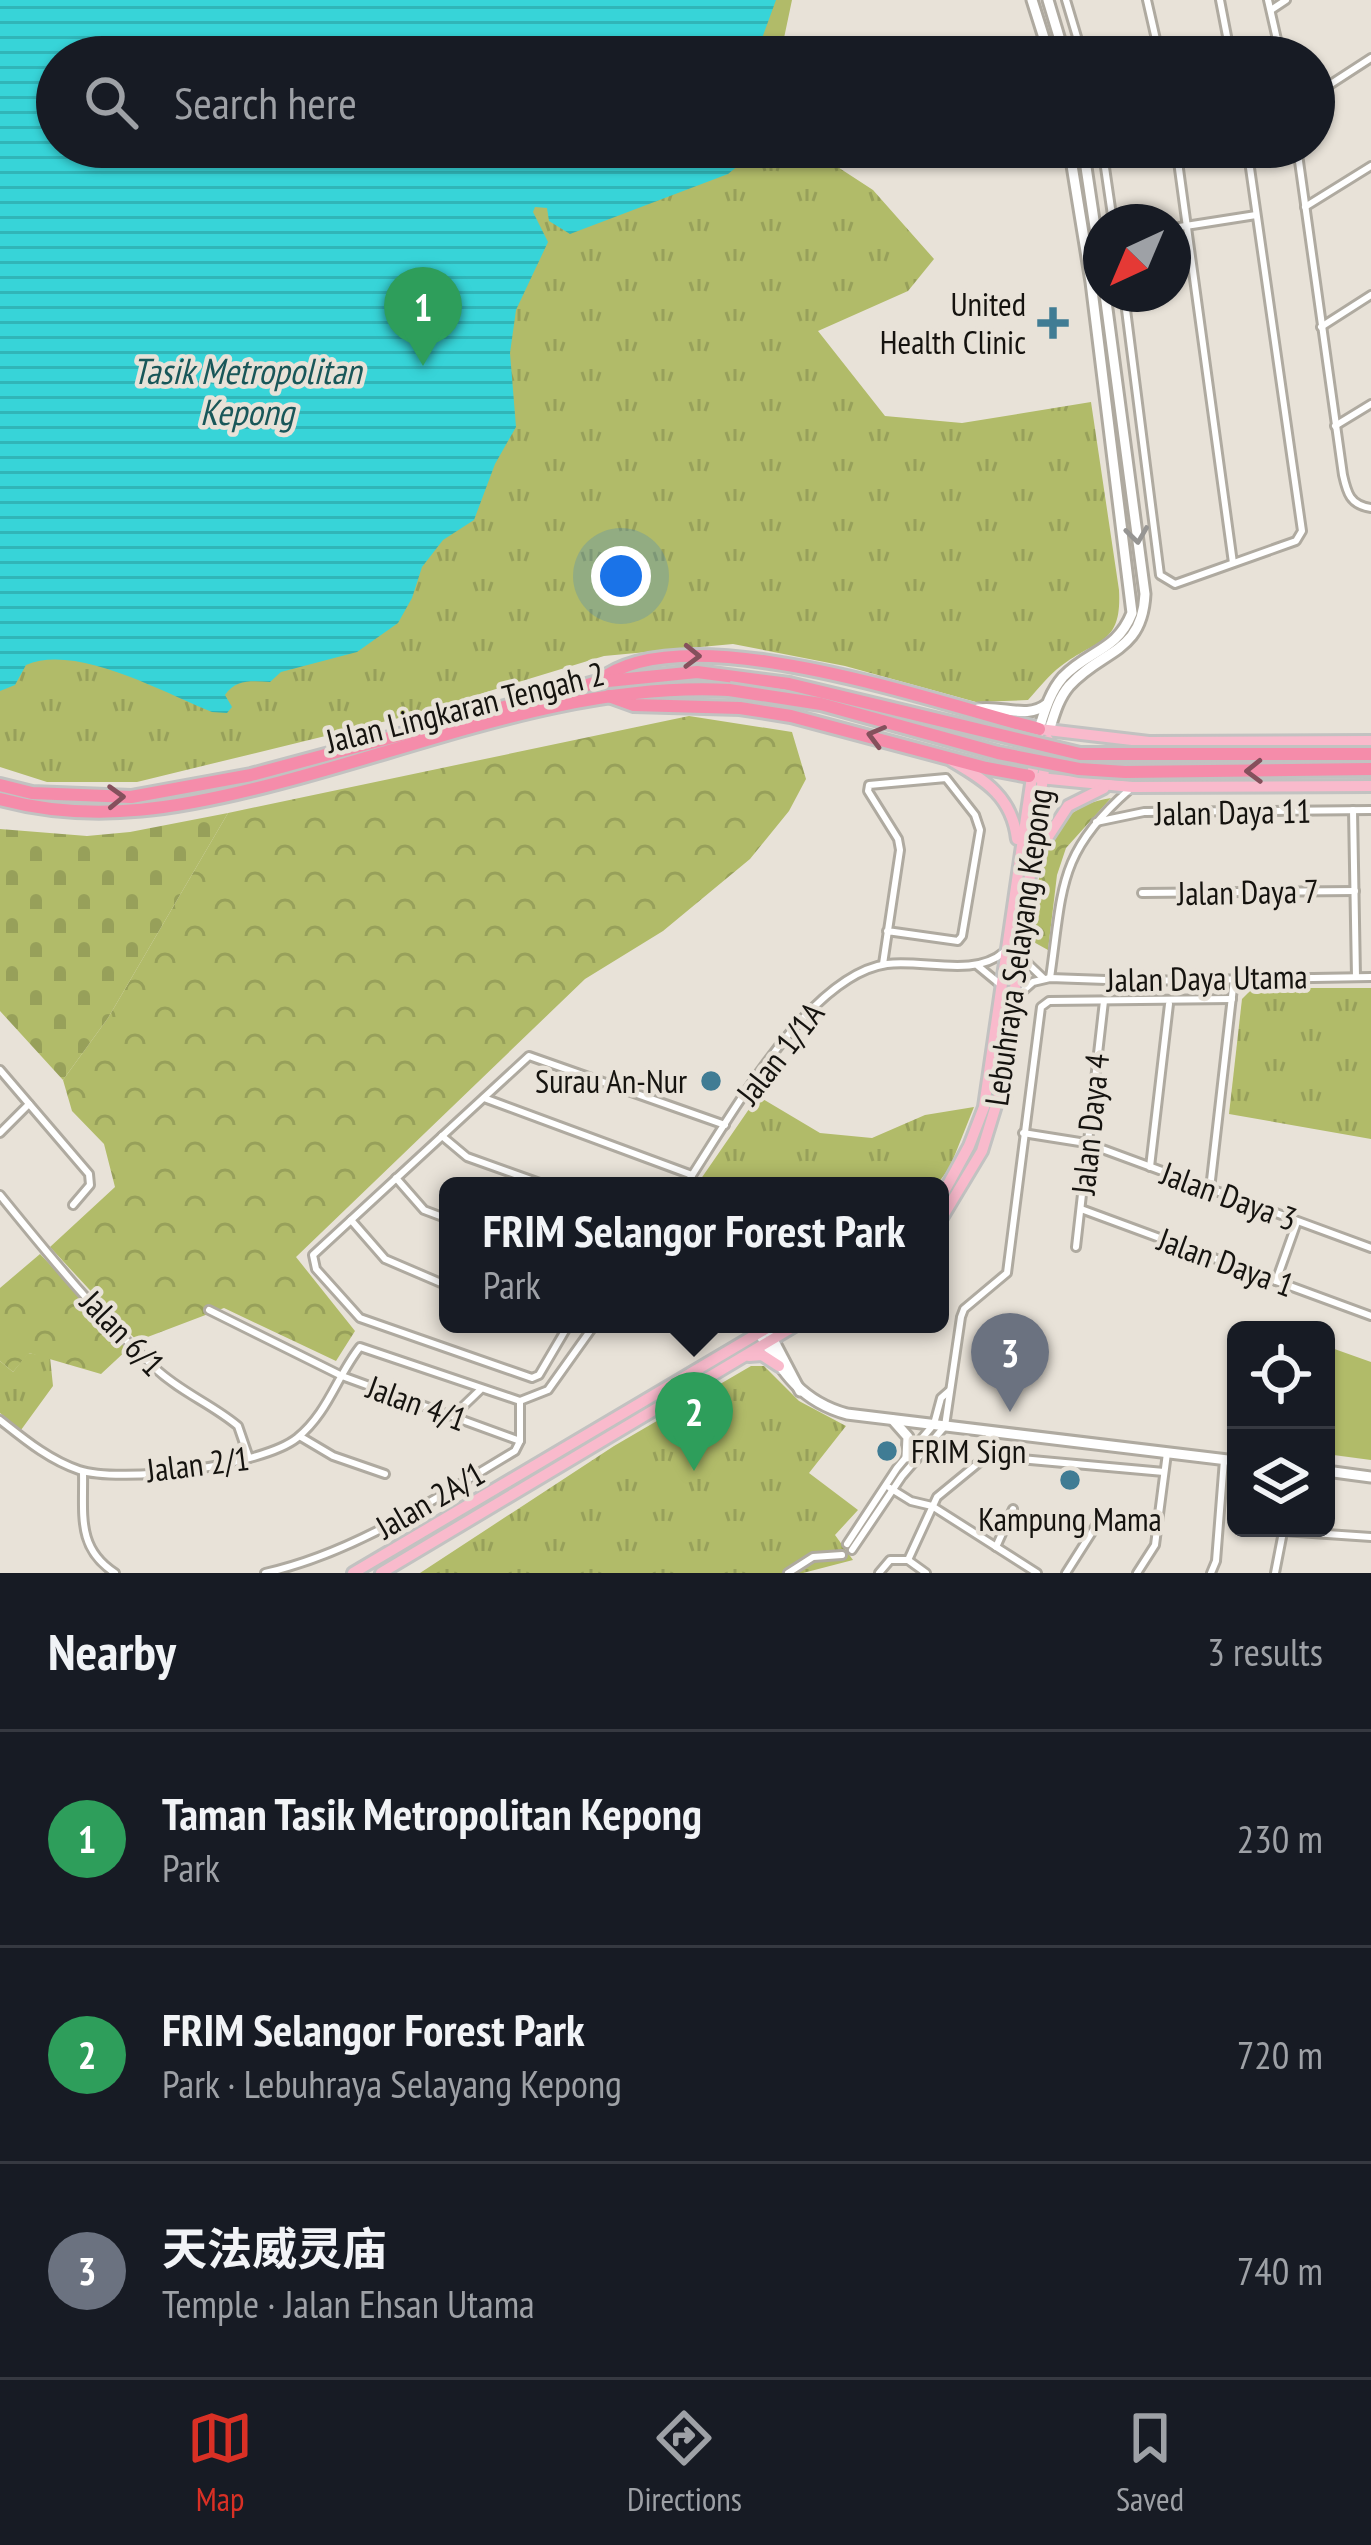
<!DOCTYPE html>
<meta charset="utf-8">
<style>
:root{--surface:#171b24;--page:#20242c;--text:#f1f3f6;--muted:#9ea1a6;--line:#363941;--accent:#d93025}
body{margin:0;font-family:"PT Sans Narrow","Noto Sans SC",sans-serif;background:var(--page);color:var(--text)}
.controls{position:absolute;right:36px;bottom:36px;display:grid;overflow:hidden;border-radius:18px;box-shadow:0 3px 9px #0004}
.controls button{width:108px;height:108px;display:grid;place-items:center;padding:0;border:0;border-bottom:3px solid var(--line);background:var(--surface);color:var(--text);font:60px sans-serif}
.compass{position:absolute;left:1083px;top:204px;width:108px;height:108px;border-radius:50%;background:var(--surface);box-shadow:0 3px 9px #0004;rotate:224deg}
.you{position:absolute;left:621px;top:576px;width:42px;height:42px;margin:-30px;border:9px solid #fff;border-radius:50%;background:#1a73e8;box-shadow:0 0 0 18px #1a73e833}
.badge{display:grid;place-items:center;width:78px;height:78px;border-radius:50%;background:var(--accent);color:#fff;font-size:39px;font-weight:700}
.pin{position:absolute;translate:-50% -99px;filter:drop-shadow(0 3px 6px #0008)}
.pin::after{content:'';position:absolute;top:63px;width:42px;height:36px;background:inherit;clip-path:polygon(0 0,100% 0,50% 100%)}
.popup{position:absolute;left:439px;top:1177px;width:510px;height:156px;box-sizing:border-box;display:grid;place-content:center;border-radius:18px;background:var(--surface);filter:drop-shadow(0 3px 9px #0005);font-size:39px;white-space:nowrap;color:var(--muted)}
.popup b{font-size:45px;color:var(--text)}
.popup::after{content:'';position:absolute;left:50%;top:100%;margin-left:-24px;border:24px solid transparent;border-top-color:var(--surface)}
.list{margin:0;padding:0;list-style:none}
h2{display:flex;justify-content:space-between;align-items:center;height:156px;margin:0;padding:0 48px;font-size:51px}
h2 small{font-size:39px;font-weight:400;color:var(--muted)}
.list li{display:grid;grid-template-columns:78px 1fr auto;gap:36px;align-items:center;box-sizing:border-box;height:216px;padding:0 48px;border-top:3px solid var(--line)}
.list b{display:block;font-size:45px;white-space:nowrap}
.list p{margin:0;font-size:39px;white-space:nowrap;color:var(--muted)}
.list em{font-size:39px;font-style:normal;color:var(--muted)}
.icon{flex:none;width:66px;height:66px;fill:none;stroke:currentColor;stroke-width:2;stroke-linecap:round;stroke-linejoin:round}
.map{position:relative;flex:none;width:1371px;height:1573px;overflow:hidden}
.search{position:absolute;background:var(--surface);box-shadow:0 3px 9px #0004;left:36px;right:36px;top:36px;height:132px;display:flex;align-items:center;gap:30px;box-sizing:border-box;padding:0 42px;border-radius:66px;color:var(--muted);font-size:45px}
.sheet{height:804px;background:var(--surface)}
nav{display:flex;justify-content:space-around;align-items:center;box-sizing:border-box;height:168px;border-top:3px solid var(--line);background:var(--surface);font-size:33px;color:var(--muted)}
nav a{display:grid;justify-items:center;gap:6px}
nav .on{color:var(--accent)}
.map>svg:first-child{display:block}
.grass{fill:#b1bb69}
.forest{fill:url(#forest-crowns)}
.cemetery{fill:url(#cemetery-stones)}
.park{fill:url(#park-tufts)}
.water{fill:url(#water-rules)}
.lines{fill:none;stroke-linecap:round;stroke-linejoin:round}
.street-casing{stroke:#afaaa0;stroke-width:12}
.secondary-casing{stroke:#afaaa0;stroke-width:15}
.primary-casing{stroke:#c2c2c1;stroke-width:16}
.highway-casing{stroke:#c2c2c1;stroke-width:18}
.street{stroke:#fff;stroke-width:6}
.secondary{stroke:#fff;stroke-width:9}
.primary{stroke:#f9bacc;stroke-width:10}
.highway{stroke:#f58caa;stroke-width:12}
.highway-bridge-casing{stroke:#c2c2c1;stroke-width:18;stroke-linecap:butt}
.highway-bridge{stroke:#f58caa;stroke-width:12}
.oneway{stroke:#969593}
.oneway2{stroke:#85505c}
.poi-dot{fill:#407c94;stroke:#e8e2d8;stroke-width:4.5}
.labels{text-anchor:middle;stroke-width:9;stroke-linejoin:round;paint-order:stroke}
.poi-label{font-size:33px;fill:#15130f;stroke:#e8e2d8;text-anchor:end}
.street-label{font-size:33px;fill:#15130f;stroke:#e8e2d8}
.water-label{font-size:36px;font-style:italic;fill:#195759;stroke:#e8e2d8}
</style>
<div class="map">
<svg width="1371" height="1573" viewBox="0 0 1371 1573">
<defs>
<pattern id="forest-crowns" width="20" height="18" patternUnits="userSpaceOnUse" patternTransform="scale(3)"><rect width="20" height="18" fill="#b1bb69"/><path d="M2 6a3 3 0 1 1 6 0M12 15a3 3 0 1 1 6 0" fill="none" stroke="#97a05a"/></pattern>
<pattern id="cemetery-stones" width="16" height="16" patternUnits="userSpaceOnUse" patternTransform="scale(3)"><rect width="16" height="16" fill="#b1bb69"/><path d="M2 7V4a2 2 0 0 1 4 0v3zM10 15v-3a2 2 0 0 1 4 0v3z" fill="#97a05a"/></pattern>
<pattern id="park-tufts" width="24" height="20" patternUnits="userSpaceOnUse" patternTransform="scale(3)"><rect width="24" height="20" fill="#b1bb69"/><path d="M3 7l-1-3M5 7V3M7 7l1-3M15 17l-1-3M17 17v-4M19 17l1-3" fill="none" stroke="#97a05a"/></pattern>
<pattern id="water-rules" width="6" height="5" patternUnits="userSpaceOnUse" patternTransform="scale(3)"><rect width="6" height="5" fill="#37d4d8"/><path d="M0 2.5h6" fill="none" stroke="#30b5b8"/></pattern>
</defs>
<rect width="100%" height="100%" fill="#e8e2d8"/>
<!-- grass -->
<path class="grass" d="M1326,1346l45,16v98l-45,-6z"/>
<!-- forest -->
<g class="forest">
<path d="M689,716l103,16 14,47 -17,32 -39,48 -87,72 -78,48 -289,278 59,74 -19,30 -112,-53 -87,33 -87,-94 65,-60 -11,-43 -32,-33 -9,-31 45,-62 120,-205z"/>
<path d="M1111,798l-45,50 -9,27 -9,75 -18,-10c10,-60 7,-131 81,-142z"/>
<path d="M40,1254l89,94 -28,26 -72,-21 -16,19 -13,-11v-73z"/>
</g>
<!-- cemetery -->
<path class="cemetery" d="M228,813l-120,205 -45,62 -63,-69v-182l87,7 43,-4z"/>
<!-- park -->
<g class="park">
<path d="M0,0h792l-12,57h-723v90h750l66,43 61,69 -26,32 -90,40 67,85 77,7 129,-21 28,188c3,55 -21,48 -58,76 -12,9 -23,23 -33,34l-52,2 -131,-36 -112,-22 -129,12 -193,59 -274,67h-90l-47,-15z"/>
<path d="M1253,988h118v151l-142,-25 13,-115z"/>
<path d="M758,1096l62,37 52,5 53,-23 49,-8 -24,60 -14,19h-240z"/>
<path d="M28,1353l22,4 3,29 -32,44 -21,-17v-52l13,11z"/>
<path d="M751,1366h13l35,35 47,25 -37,47 49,37 -23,25 18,25 -50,13h-383l194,-127z"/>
</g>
<!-- water -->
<path class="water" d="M0,0h776l-15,41v16h-704v90h704l-33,27 -158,60 -21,-13 -2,-13 -12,-1 -2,5 15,30 -32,68 -6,43 6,74 -21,37 -21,56 -31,20 -21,27 -10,31 -14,25 -41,29 -76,20 -11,10c-18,-1 -34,-3 -45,13l7,12 -5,6 -15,-1c-48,-19 -136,-69 -186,-47l-11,20 -15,6z"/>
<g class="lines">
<defs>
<g id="street">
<path d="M1066,0l17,57"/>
<path d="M1147,0l13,57"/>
<path d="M1220,0l11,57"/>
<path d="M1268,0l13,57"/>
<path d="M1271,10l15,-10"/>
<path d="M1314,95l57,-37"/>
<path d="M1102,147l11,75"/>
<path d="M1176,147l57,416"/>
<path d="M1297,147l46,328c4,18 7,30 28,33"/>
<path d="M1305,207l66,-41"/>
<path d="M1173,228l83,-13"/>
<path d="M1124,294l36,281 15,9 121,-43 6,-10 -55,-384"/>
<path d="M1321,327l50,-32"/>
<path d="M1335,426l36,-22"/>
<path d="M1353,810l3,167"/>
<path d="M1096,822l48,-10 227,-2"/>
<path d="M1142,893l213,-2"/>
<path d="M1020,956l23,22"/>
<path d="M883,964l17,-114 -2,-11 -30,-48 1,-6 77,-7 29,37 5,15 -18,106 -4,5 -71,-10"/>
<path d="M978,966l23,19"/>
<path d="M1050,978c13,-89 7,-125 79,-188"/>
<path d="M1016,997l17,-15 17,-4 84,3 237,-4"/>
<path d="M0,1070l89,104 1,11 -17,20"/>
<path d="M484,1098l208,77"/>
<path d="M0,1133l29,-29"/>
<path d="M1023,1133l63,10 285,105"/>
<path d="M442,1136l25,21 81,29"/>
<path d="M1150,1167l19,-163"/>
<path d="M396,1178l28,32 24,9"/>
<path d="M685,1186c42,-63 122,-211 202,-222 36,-5 87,14 117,-12"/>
<path d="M1210,1189l24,-210"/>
<path d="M0,1195c48,59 98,121 155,173 25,24 57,36 83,58l11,32"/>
<path d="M1081,1209l290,107"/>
<path d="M351,1220l34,39 63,27"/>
<path d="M1076,1247l28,-246"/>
<path d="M1276,1281l21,-59"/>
<path d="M209,1310l133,66 178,65"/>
<path d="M549,1324l16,6"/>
<path d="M569,1324l-30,51 -7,3 -172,-60 -44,-49 -3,-14 216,-199 196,69"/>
<path d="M454,1415l26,-25"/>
<path d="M0,1420c24,19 49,40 79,50 42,14 183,-4 218,-32 31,-25 40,-62 63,-91l160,54 28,-11 47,-66"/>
<path d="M301,1437l32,19 52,18"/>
<path d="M520,1439v-38"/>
<path d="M987,1456l177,16"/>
<path d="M83,1472c1,42 -7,76 32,101"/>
<path d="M890,1488l21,13 21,5 105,67"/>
<path d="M1283,1531l88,6"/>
<path d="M847,1544l50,-76 37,-44 7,-26 8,-7"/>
<path d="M996,1547l17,-38"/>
<path d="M852,1550l50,-74 43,-50 16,-109 3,-8 43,-36 34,-266 8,-6 183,-2"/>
<path d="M908,1560l29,-63 50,-41 2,-24"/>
<path d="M908,1560l18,13"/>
<path d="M265,1573c90,-20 171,-75 250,-122l5,-10"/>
<path d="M788,1573l25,-16 29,-2"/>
<path d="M879,1573l11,-13h18"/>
<path d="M1066,1573l33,-52"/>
<path d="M1137,1573l18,-28 12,-92"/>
<path d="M1211,1573l5,-12 8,-101"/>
<path d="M1275,1573l8,-41"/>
</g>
<g id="secondary">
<path d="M1032,0l18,57"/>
<path d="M1048,0l17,57"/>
<path d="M1083,147l18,120"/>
<path d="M978,709c24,-4 49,11 69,-5"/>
<path d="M1039,729c6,-19 11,-37 24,-52 26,-27 54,-26 69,-64l-41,-331 -22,-135"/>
<path d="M1049,731c5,-16 9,-32 20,-45 33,-37 73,-32 76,-92l-40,-300"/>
<path d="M767,1328l33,63"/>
<path d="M759,1333c24,39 41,68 88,81l389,47"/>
<path d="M893,1420l15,17 -1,20"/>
<path d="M1326,1471l45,6"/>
</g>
<g id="primary">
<path d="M952,761c34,20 60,36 65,78"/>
<path d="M1039,778l93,9 239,-1"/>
<path d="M1038,852l30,-46 36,-18"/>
<path d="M940,1199l29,-53 15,-39 55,-378 110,13 222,-1"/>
<path d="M940,1221l42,-70 20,-65 46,-346"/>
<path d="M749,1356l13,-1 17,11"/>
<path d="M353,1573l421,-249"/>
<path d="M381,1573l417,-249"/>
</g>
<g id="highway">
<path d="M599,681c85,-69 340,23 440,48"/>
<path d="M609,696l25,9 106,3 51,8 195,52 43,8"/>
<path d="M0,785l32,8 99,4 120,-22 347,-93 99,-10 92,12"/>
<path d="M0,799c96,26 187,8 281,-17 146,-38 294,-100 448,-92"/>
</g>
</defs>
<!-- street casing -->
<use href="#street" class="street-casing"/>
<!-- secondary casing -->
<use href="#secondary" class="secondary-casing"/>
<!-- primary casing -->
<use href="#primary" class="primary-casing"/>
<!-- highway casing -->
<use href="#highway" class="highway-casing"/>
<!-- street -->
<use href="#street" class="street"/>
<!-- secondary -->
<use href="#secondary" class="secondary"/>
<!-- primary -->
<use href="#primary" class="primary"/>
<!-- highway -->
<use href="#highway" class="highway"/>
<defs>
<g id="highway-bridge">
<path d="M789,684l291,70h291"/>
<path d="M729,690l92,14 177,49 81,16 46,3 246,-3"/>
</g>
</defs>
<!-- highway-bridge casing -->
<use href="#highway-bridge" class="highway-bridge-casing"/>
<!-- highway-bridge -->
<use href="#highway-bridge" class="highway-bridge"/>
</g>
<!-- one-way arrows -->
<defs><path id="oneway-chevron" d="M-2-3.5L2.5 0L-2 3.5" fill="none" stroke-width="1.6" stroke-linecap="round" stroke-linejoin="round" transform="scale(3)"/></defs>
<use class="oneway" href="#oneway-chevron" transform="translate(1137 535) rotate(82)"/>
<g class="oneway2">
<use href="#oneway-chevron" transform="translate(692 656) rotate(1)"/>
<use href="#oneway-chevron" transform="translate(876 736) rotate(-165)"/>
<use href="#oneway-chevron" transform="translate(1254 771) rotate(179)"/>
<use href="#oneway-chevron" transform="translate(116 797) rotate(-2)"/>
</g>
<!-- markers -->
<g class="poi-dot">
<path d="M1047 305h12v12h12v12h-12v12h-12v-12h-12v-12h12z"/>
<circle cx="711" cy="1081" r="12"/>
<circle cx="887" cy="1451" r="12"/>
<circle cx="1070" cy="1480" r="12"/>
</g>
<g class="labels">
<!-- poi labels -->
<g class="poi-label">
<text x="1026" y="316">United<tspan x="1026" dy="38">Health Clinic</tspan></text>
<text x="687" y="1093">Surau An-Nur</text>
<text x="911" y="1463" text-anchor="start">FRIM Sign</text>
<text x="1070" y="1531" text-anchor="middle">Kampung Mama</text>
</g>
<!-- street labels -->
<g class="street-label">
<text transform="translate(465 707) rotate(-14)" y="12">Jalan Lingkaran Tengah 2</text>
<text transform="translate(1233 812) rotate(-1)" y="12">Jalan Daya 11</text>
<text transform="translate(1248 892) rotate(-1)" y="12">Jalan Daya 7</text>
<text transform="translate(1018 947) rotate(-82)" y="12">Lebuhraya Selayang Kepong</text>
<text transform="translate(1207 978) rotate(-1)" y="12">Jalan Daya Utama</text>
<text transform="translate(780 1053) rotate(-52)" y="12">Jalan 1/1A</text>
<text transform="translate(1090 1124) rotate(-84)" y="12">Jalan Daya 4</text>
<text transform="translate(1229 1196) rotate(20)" y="12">Jalan Daya 3</text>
<text transform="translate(1226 1262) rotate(20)" y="12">Jalan Daya 1</text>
<text transform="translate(123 1333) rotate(46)" y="12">Jalan 6/1</text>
<text transform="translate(417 1403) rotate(20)" y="12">Jalan 4/1</text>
<text transform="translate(198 1464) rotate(-7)" y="12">Jalan 2/1</text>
<text transform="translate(430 1500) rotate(-30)" y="12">Jalan 2A/1</text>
</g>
<!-- water labels -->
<g class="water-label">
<text x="247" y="384">Tasik Metropolitan<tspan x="247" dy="41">Kepong</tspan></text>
</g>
</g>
</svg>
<div class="controls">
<button><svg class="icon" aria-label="locate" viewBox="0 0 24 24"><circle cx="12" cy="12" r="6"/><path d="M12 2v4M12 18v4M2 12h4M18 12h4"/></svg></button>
<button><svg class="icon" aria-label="layers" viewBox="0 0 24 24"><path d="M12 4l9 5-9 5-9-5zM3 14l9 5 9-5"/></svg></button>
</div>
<svg class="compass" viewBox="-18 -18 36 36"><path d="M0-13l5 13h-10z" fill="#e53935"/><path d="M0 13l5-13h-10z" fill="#9ea1a6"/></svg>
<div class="you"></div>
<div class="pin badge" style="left:423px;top:366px;background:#2e9e5b">1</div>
<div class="pin badge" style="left:694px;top:1471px;background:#2e9e5b">2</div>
<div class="popup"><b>FRIM Selangor Forest Park</b>Park</div>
<div class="pin badge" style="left:1010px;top:1412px;background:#6b7280">3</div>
<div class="search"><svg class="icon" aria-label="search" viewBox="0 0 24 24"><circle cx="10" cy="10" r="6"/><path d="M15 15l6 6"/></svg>Search here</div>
</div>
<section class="sheet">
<h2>Nearby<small>3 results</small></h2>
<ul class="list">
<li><span class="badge" style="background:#2e9e5b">1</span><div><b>Taman Tasik Metropolitan Kepong</b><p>Park</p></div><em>230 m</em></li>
<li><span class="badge" style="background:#2e9e5b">2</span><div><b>FRIM Selangor Forest Park</b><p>Park · Lebuhraya Selayang Kepong</p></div><em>720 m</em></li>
<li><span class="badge" style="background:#6b7280">3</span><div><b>天法威灵庙</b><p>Temple · Jalan Ehsan Utama</p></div><em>740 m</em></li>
</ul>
</section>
<nav>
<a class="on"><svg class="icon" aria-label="map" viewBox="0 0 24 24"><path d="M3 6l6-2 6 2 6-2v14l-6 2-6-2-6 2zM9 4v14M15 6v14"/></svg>Map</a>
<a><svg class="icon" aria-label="directions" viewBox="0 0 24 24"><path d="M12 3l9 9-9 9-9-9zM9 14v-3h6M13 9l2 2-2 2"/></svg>Directions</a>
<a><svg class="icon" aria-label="saved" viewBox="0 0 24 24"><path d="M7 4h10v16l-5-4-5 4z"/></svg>Saved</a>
</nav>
